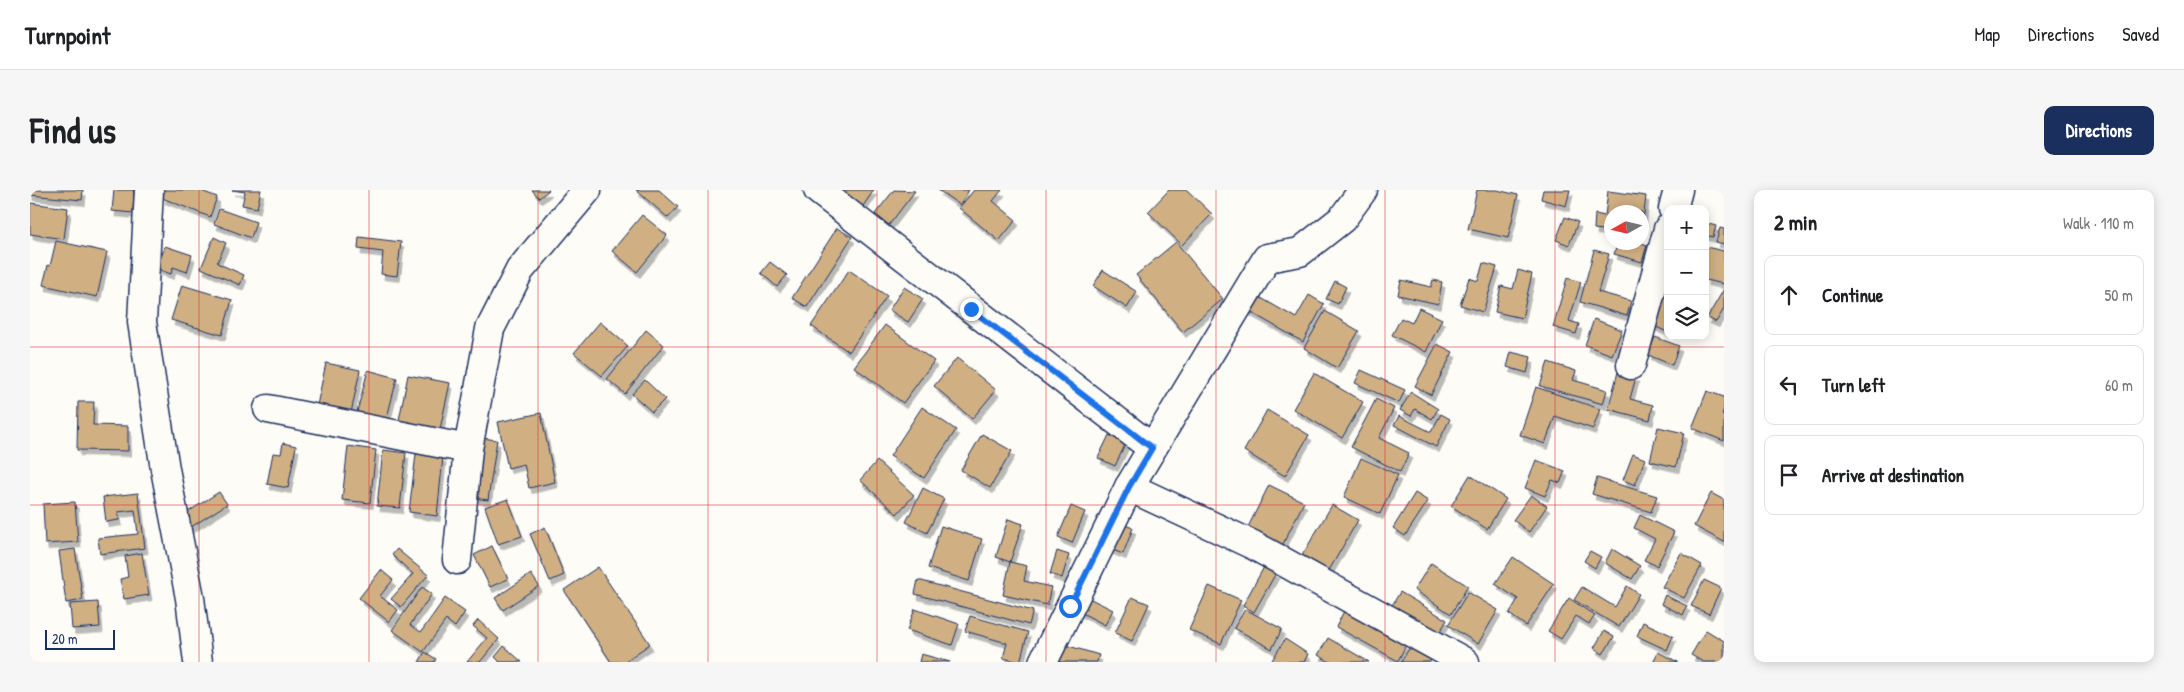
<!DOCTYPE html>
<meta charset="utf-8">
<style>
:root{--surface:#fff;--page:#f6f6f6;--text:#202124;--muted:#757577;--line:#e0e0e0;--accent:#1b2f5e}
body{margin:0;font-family:"Patrick Hand",sans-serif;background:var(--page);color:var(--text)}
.controls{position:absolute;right:15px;top:15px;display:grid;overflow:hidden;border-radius:10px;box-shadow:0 2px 12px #0003}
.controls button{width:45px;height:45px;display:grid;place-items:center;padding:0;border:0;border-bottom:1px solid var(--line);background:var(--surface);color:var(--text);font:25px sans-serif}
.compass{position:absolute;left:1574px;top:15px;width:45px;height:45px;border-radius:50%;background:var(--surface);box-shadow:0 2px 12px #0003;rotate:262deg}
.scale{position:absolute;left:15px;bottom:12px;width:70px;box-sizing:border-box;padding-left:5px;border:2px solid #1b2f5e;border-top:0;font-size:14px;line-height:18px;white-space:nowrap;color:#1b2f5e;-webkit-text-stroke:4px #fdfcf7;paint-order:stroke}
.stop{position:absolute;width:15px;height:15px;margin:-11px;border:4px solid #1a73e8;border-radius:50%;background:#fff}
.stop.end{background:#1a73e8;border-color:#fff;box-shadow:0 1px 5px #0008}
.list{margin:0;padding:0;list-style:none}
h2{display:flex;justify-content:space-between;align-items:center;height:65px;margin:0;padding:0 20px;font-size:21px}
h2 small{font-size:16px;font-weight:400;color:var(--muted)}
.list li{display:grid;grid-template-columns:32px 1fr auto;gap:15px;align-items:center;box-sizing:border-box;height:80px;margin:0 10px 10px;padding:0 10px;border:1px solid var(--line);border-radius:10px}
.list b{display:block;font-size:19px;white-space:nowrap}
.list em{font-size:16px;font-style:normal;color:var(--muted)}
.icon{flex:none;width:28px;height:28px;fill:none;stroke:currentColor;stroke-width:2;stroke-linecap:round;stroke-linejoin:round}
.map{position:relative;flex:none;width:1694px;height:472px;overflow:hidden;border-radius:10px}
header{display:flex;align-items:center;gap:30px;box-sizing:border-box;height:70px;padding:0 25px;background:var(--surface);border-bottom:1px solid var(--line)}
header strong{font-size:24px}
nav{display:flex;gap:28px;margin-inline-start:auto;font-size:18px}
.intro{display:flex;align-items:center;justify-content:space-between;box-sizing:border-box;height:120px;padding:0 30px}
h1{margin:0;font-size:35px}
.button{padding:12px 22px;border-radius:10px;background:var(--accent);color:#fff;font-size:18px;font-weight:700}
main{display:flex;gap:30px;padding:0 30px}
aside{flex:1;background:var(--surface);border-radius:10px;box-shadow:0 2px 12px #0003}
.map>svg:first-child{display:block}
.building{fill:#d0af83;stroke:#1b2f5e;filter:url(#shadow)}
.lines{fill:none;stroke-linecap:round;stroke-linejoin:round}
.minor-casing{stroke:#1b2f5e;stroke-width:31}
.minor{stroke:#fdfcf7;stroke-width:28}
.route{stroke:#1a73e8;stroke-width:6}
.grid{fill:none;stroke:#d62828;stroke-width:1;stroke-opacity:0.55}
</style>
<header>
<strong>Turnpoint</strong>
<nav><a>Map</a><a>Directions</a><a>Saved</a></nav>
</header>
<div class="intro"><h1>Find us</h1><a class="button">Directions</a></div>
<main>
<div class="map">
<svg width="1694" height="472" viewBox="0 0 1694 472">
<defs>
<filter id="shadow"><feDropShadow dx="3" dy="5.5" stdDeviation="0" flood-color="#0004"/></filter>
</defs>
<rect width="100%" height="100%" fill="#fdfcf7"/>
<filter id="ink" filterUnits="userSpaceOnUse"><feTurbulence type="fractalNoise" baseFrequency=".02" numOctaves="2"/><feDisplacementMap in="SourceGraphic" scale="10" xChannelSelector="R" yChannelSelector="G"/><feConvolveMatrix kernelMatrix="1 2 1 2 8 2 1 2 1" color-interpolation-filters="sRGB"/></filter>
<g filter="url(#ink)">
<!-- building -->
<g class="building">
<path d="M0,0h53l-1,10 -52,-5z"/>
<path d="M84,0h20l-1,23 -21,-2z"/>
<path d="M135,0h34l18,7 -7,20 -48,-19z"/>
<path d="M202,0h29l-4,18 -15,-3 3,-13z"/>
<path d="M502,0h17l-10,8z"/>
<path d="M606,0h23l19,17 -10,11z"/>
<path d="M813,0h31l-15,22 -21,-15z"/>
<path d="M864,0l21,1 -26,34 -14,-11z"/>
<path d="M908,0h31l-9,15z"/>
<path d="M944,0h28l-9,11 23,19 -17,21 -40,-33z"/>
<path d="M1139,0h18l25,24 -30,31 -34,-33z"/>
<path d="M1447,0h20l21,5 -10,43 -40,-9z"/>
<path d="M1513,0h27l-4,16 -25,-7z"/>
<path d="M1578,1l38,5 -4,35v-19h-30v19l-18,-2 1,-15 10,2z"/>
<path d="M0,13l38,5 -4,31 -34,-5z"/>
<path d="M189,19l37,13 -5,16 -37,-14z"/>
<path d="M612,25l25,20 -30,37 -25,-21z"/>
<path d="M1535,27l13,5 -9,23 -13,-5z"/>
<path d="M1675,33l11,3 -3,11 -8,-2z"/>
<path d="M807,38l15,9 -45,70 -15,-9z"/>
<path d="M1690,38l4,1v15l-8,-2z"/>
<path d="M184,47l12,6 -9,20 27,12 -4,10 -39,-17z"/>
<path d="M329,47l42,5 -4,34 -16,-2 2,-22 -25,-3z"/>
<path d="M26,51l51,11 -10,45 -54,-12 5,-20 2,1z"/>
<path d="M1146,52l47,57 -40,33 -47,-57z"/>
<path d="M1588,52h21l8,3 -5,17 -28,-8z"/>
<path d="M135,56l27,9 -5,17 -14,-5 -2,7 -14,-5z"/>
<path d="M1676,57l18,4v33l-19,-4z"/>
<path d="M1564,60l15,4 -11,38 33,9 -4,15 -47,-14z"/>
<path d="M740,72l17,13 -10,12 -16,-14z"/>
<path d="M1453,73l14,4 -14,45 -23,-7 9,-27 9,3z"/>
<path d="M819,80l38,26 -38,56 -38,-26z"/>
<path d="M1073,80l34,22 -10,16 -34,-22z"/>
<path d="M1488,80l14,4 -10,44 -27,-6 6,-26 12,3z"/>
<path d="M1537,88l14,4 -12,39 10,3 -3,10 -23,-7z"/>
<path d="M1371,90l30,7 2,-7 9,2 -4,22 -40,-9z"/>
<path d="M1305,91l11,6 -8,17 -12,-5z"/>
<path d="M152,95l50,15 -10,35 -51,-15z"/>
<path d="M874,97l19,12 -15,23 -19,-12z"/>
<path d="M1638,98v43l-1,1 -15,-7z"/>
<path d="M1694,99v20l-8,13 -9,-4z"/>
<path d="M1224,104l42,24 13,-23 15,9 -21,38 -58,-33z"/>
<path d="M1389,118l23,11 -16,33 -34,-17 9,-17 11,5z"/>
<path d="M1295,121l34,20 -22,37 -33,-20z"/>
<path d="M1564,129l28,11 -10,25 -27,-10z"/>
<path d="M570,132l28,24 -26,30 -28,-23z"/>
<path d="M855,135l49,36 -31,42 -49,-36z"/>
<path d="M616,140l18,15 -39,49 -18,-15z"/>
<path d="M1625,147l24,9 -7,19 -24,-10z"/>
<path d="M1407,154l16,8 -22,43 -16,-9z"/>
<path d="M1481,162l20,5 -4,16 -20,-6z"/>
<path d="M927,168l39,32 -24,29 -38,-33z"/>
<path d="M1518,172l28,9 -3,9 34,10 -4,14 -63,-18z"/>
<path d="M296,173l34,7 -10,48 -34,-8z"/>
<path d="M338,180l29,8 -12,48 -30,-7z"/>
<path d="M1331,180l44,20 -6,13 -44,-20z"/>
<path d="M1588,182l18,5 -6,22 23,6 -3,15 -42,-11z"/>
<path d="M1284,183l49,29 -21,36 -49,-29z"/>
<path d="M378,185l42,8 -11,51 -41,-9z"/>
<path d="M615,190l20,19 -13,13 -20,-18z"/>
<path d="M1506,197l64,22 -7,20 -38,-13 -10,28 -25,-9z"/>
<path d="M1677,201l17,6v11l-2,7 2,1v25l-32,-13z"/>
<path d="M1381,202l27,17 -6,10 -17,-10 -4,7 -11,-6z"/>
<path d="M1346,209l18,9 -15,30 30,15 -9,19 -49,-25z"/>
<path d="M48,212h16l-1,23 35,1v25l-51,-1z"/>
<path d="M892,217l34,23 -32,48 -34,-22z"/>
<path d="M1237,220l42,25 -24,41 -41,-25z"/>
<path d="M511,223l14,69 -26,6 -5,-24 -16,4 -10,-46z"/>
<path d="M1411,224l9,5 -14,28 -42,-22 5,-9 32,16z"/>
<path d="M1628,237l26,6 -8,34 -26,-6z"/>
<path d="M952,244l30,17 -22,37 -29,-18z"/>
<path d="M1079,245l17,8 -11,23 -17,-8z"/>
<path d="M452,248l15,2 -9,60 -15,-2z"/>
<path d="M253,253l13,3 -8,42 -21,-4 6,-31 8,1z"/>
<path d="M318,256l28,4 -6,53 -28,-3z"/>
<path d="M353,260l23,3 -6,55 -23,-2z"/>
<path d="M386,264l27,3 -6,59 -28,-4z"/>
<path d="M1603,264l12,5 -10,26 -12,-5z"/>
<path d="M1331,268l37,17 -18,39 -36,-17z"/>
<path d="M1506,270l29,11 -5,12 -8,-3 -7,16 -20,-8z"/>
<path d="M847,271l37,34 -17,19 -37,-34z"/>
<path d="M1440,285l36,24 -19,30 -36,-23z"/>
<path d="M1567,288l60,18 -6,16 -59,-18z"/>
<path d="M1239,295l35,17 -24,48 -35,-17z"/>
<path d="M893,298l21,11 -17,34 -21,-11z"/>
<path d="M189,302l8,12 -39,25 -8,-12z"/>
<path d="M108,303l7,55 -45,6 -2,-16 40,-4 -3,-24 -17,2 1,8 -13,2 -3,-25z"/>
<path d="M1385,303l13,8 -23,35 -12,-8z"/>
<path d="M1681,303l13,7v42l-30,-16z"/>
<path d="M1501,305l16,11 -18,26 -16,-12z"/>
<path d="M478,309l14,37 -24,8 -13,-37z"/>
<path d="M45,312l3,40 -33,2 -2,-40z"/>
<path d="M1302,315l26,15 -31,54 -27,-15z"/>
<path d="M1041,316l14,6 -13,31 -14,-6z"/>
<path d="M1610,325l34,17 -17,34 -13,-6 11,-21 -21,-11z"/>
<path d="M978,329l15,5 -13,38 -14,-5z"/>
<path d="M1084,331l19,7 -10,26 -18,-7z"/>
<path d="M911,336l41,13 -13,42 -41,-13z"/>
<path d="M515,337l19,48 -14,6 -20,-47z"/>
<path d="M462,356l16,33 -18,8 -16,-32z"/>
<path d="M45,359l8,51 -17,3 -7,-52z"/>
<path d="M367,359l31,26 -27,32 -10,-8 22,-25 -21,-19z"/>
<path d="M1582,359l28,17 -8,13 -27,-16z"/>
<path d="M1027,361l12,4 -7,23 -12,-4z"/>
<path d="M1560,361l11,6 -6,11 -11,-7z"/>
<path d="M112,363l7,42 -25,4 -4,-20 8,-2 -3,-21z"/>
<path d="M1651,363l21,12 -18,33 -22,-11z"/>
<path d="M1483,367l41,27 -28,42 -17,-12 9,-15 -23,-15z"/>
<path d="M980,372l17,4 -3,15 27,6 -4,18 -44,-10z"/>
<path d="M1401,373l37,23 -17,28 -37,-24z"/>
<path d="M568,377l52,77 -26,18h-13l-47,-72z"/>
<path d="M1234,377l12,6 -22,39 -11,-7z"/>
<path d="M351,380l12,10 -13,16 18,14 -9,12 -30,-24z"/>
<path d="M501,384l8,12 -36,24 -8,-12z"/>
<path d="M888,390l115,31 -4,14 -114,-31z"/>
<path d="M1674,390l17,8 -12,26 -18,-8z"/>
<path d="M1179,396l32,14 -20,44 -32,-14z"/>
<path d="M1597,396l12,8 -20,33 -45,-27 8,-13 33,20z"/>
<path d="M392,397l10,7 -22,31 11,7 24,-34 20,14 -10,15 -9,-7 -23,32 -31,-22z"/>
<path d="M1370,402l47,28 -13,22 -47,-28z"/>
<path d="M1438,402l30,18 -20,34 -30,-19z"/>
<path d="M1635,405l22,11 -4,9 -22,-11z"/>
<path d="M1055,406l28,14 -8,15 -27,-14z"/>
<path d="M1102,407l17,7 -17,37 -17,-8z"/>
<path d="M1539,408l26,18 -6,8 -13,-8 -15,23 -13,-8z"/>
<path d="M68,412l2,25 -28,2 -2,-25z"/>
<path d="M885,419l44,15 -7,21 -45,-15z"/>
<path d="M1215,419l37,20 -10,20 -38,-21z"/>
<path d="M1314,421l62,34 -8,16 -62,-34z"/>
<path d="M940,426l58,16 -8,30 -17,-4 4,-15 -42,-12z"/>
<path d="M448,430l21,19 -19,23h-13l20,-24 -14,-12z"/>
<path d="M1613,432l30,14 -6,14 -30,-14z"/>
<path d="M1676,440l18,11v21h-21l-12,-7z"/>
<path d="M1574,441l10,6 -11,17 -9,-6z"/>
<path d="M1298,448l41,24h-39l-12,-7z"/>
<path d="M1255,449l23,15 -4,8h-33z"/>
<path d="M1032,454l37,11 -2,7h-41z"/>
<path d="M474,456l18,16h-22l-5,-5z"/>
<path d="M1380,457l21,13 -1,2h-29z"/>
<path d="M395,462l11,7 -2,3h-15z"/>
<path d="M1628,462l20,10h-25z"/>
<path d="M891,464l29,8h-31z"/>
</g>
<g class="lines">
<defs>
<g id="minor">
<path d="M119,0l-7,132 23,147 25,129 8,64"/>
<path d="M788,0l334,258"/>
<path d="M1643,19l5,-19"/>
<path d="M1601,175l37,-136"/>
<path d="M238,219l200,40"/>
<path d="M1099,297l124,58 212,117"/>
<path d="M427,370l11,-111 22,-120 30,-59 67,-80"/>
<path d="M1013,472l86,-175 138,-229 33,-6 42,-33 21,-29"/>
</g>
</defs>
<!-- minor casing -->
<use href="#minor" class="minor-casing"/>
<!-- minor -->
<use href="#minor" class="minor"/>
</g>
</g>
<g class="lines" filter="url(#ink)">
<!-- route -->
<path class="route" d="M941,119l181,139 -23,39 -59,119"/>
</g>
<!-- grid -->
<path class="grid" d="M169,0v472M339,0v472M508,0v472M678,0v472M847,0v472M1016,0v472M1186,0v472M1355,0v472M1525,0v472M0,157h1694M0,315h1694"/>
</svg>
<div class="controls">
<button>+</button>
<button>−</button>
<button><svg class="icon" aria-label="layers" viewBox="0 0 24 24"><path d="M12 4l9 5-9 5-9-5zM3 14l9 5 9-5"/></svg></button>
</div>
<svg class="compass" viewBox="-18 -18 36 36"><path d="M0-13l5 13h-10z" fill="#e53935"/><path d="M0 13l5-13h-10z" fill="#757577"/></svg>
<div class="scale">20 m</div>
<div class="stop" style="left:1040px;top:416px"></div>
<div class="stop end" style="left:941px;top:119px"></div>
</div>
<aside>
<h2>2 min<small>Walk · 110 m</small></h2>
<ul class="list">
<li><svg class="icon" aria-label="ahead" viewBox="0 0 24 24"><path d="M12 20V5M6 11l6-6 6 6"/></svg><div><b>Continue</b></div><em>50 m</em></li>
<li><svg class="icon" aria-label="left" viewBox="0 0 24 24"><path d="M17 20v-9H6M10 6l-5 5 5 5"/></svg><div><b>Turn left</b></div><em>60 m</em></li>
<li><svg class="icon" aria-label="arrive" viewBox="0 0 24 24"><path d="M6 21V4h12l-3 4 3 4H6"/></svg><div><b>Arrive at destination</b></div></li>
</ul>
</aside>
</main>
